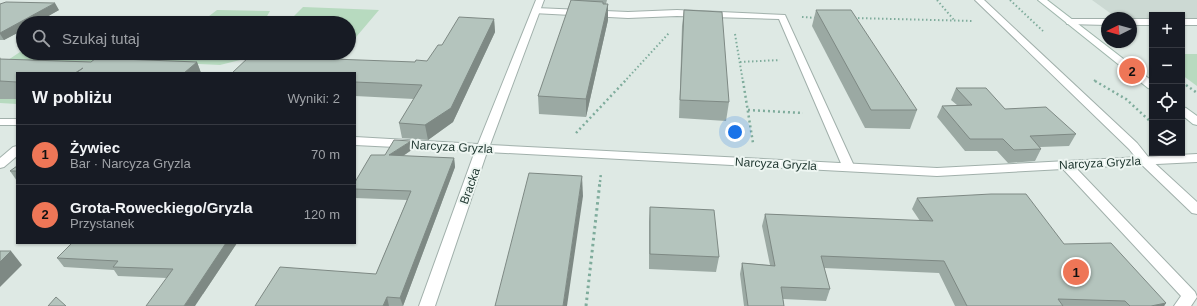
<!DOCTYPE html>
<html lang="pl">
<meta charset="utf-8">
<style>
:root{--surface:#171b24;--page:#242831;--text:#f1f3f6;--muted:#9ea1a6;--line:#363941;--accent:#ee7657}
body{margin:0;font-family:Arial,sans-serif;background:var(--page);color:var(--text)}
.controls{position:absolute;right:12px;top:12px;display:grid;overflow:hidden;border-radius:0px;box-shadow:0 1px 3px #0004}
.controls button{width:36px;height:36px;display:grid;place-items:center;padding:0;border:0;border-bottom:1px solid var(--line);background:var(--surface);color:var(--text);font:20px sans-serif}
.compass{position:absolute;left:1101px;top:12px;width:36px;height:36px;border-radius:50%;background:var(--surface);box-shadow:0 1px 3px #0004;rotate:265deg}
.you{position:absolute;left:735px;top:132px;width:14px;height:14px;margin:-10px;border:3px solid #fff;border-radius:50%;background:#1a73e8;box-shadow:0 0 0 6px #1a73e833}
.badge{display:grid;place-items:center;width:26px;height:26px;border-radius:50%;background:var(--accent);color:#111;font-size:13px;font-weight:700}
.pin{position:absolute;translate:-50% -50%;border:2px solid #fff;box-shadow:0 1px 4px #0006}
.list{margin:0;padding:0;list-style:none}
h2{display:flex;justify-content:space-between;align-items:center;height:52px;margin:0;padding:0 16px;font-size:17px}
h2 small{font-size:13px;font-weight:400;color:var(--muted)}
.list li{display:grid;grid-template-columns:26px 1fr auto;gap:12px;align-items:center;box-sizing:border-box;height:60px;padding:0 16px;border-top:1px solid var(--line)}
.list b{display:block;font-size:15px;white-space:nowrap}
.list p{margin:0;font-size:13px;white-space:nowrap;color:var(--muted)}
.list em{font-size:13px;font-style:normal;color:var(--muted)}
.icon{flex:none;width:22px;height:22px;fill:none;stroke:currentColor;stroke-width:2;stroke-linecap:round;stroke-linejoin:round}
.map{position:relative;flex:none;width:1197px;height:306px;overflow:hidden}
.search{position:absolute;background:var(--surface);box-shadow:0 1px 3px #0004;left:16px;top:16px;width:340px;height:44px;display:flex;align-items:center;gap:10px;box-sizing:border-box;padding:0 14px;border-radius:22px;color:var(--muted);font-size:15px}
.panel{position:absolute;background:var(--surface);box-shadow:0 1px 3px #0004;left:16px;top:72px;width:340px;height:172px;border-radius:0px}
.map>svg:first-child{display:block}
.built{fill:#ccd9d3}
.green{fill:#b7dabf}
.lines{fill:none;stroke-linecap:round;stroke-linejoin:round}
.lane-casing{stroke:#a1b0ab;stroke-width:2}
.street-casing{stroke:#a1b0ab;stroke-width:2}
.secondary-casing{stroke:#9eb5ab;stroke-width:2}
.path-far2{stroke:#7fac9c;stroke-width:2;stroke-dasharray:1.5 2.5;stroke-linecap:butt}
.path-far1{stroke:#7fac9c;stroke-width:2.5;stroke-dasharray:2 3;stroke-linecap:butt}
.path{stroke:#7fac9c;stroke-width:3;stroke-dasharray:2.5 3.5;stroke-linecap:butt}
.lane{fill:#fff;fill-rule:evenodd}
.street{fill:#fff;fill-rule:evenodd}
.secondary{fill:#fff;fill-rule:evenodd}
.wall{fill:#9ba9a3}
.shaded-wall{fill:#7e8984}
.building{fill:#b4c4bd;stroke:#7e8984}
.labels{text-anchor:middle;stroke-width:4;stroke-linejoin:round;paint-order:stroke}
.street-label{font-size:12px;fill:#203831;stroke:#eef6f2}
</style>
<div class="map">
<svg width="1197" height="306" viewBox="0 0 1197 306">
<rect width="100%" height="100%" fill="#dee9e4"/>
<!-- built -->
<path class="built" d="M1092,0h105v19l-15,-1v-3h-30v3h-35z"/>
<!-- green -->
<g class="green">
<path d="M303,7l76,3 -28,33h-2v-20h-62z"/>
<path d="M217,10l53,1 -7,12h-63z"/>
<path d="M23,50v3h221l-4,7 -20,5 -63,-3 -7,6 64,5h-197v31l-17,-1v-41h5z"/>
<path d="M1182,54h15v32l-15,-11z"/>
</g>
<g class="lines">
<defs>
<g id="lane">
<path d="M975,0h9l153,143 12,15 48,44v12l-5,-1 -51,-49 -12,-15z"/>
<path d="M536,8l92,4 49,-2 108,5 70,153 -2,3h-8l-2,-3 -64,-149 -102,-3 -49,2 -95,-5 -1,-2 1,-2z"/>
</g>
<g id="street">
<path d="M536,0h8l-54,145 447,23 260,-14v8l-121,6 119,124 2,5 -6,9h-17l7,-10 -118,-127 -126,7 -450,-24 -52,154h-16l56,-155 -120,-6v-8l123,7z"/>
<path d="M1070,19h37v6l-40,-1 -1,-2 1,-2z"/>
<rect x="1131" y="19" width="21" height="6"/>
<rect x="1182" y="19" width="15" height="6"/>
<rect x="0" y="119" width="17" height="6"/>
<path d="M17,146v10l-13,11 -4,1v-10l13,-11z"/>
</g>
<g id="secondary">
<path d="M1038,0h9l105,81v8l-4,-1z"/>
<path d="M1182,107l4,1 11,8v9l-4,-1 -11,-9z"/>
</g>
</defs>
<!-- lane casing -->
<use href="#lane" class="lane-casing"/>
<!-- street casing -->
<use href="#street" class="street-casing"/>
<!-- secondary casing -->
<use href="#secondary" class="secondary-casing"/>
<!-- path-far2 -->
<g class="path-far2">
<path d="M937,0l17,20"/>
<path d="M1010,0l33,31"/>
<path d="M802,17l15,1"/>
<path d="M854,18l119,3"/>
<path d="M735,34l8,48"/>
<path d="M740,62l40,-2"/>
<path d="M1094,80l3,2"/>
<path d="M624,82l45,-49"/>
</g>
<!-- path-far1 -->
<g class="path-far1">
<path d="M743,81l10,62"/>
<path d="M1095,81l31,18 26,24"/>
<path d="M1182,82l15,11"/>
<path d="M748,110l55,3"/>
<path d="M576,133l49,-52"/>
<path d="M600,182l1,-9"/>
</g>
<!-- path -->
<path class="path" d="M586,306l14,-125"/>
<!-- lane -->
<use href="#lane" class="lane"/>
<!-- street -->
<use href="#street" class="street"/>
<!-- secondary -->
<use href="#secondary" class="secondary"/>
</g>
<!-- wall -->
<g class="wall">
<path d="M574,0h33l-1,4h2v16l-22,97 -47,-3 -1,-18z"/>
<path d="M0,4l59,6 -23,13h-13v7l-19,10h-4z"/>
<path d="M684,10l45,92 -3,19 -47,-3 3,-92z"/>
<path d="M816,10l101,100 -7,19 -45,-1 -53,-102z"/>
<path d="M494,19l1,13 -42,90 -25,18 -26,-2 -3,-15 15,-24 -59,-3v-23l72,-12 15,-16z"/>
<path d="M0,57l1,2 90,3h106l4,11h-184v26h-17z"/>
<path d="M956,88l49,21 71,25 -7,12 -29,1 1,2 -6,12 -27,2 -11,-12h-32l-28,-34 5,-11 15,-1 -6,-5z"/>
<path d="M413,149l-10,7 51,2 1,9 -52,139h-148l121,-32 31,-74 -52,-2v-16z"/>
<path d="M17,166v15l-7,-10z"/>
<path d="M917,198l147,46 102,59 -2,3h-209l-16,-33 -115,-5 6,21 -4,12 -43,-2 1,7h-40l-4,-32 2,-11 28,2 -8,-39 3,-12 155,7 -8,-12z"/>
<path d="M650,207l69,50 -3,15 -67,-3v-47z"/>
<path d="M237,243l-34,51 -36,-16 -49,-2 -4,-6 -50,-3 -7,-9z"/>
</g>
<!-- shaded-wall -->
<g class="shaded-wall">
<path d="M55,3l4,7 -23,13h-13v7l-19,10 -4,-6v-1z"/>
<path d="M608,4v16l-22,97v-18z"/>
<path d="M494,19l1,13 -42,90 -25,18 -3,-15z"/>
<path d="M197,62l4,11h-17z"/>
<path d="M411,141l2,8 -22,15 -2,-9z"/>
<path d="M454,158l1,9 -52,139 -3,-8z"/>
<path d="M582,176l1,20 -16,110h-4z"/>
<path d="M226,243h11l-42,63h-11z"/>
<path d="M11,251l11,14 -22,22v-25z"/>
<path d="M387,297l2,9h-6z"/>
<path d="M1166,303l-2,3h-13z"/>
</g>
<!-- building -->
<g class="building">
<path d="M571,0l32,2v2h5l-22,95 -48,-3z"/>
<path d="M6,2l49,1 -55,30v-29z"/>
<path d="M684,10l38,2 7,90 -49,-2z"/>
<path d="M816,10h35l66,100h-46z"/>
<path d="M459,17l35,2 -43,89 -26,17 -26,-2 23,-38 -67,-3v-9h-123l18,-17 165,6 1,-2 11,1 11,-16h4z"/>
<path d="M96,58l101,4 -13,11h-108l7,-5 -8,5h-58v9l-17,-1v-22l91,3z"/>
<path d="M956,88h30l19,21 41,-2 30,27 -46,2 11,13 -27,1 -11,-11h-33l-28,-33 30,-1z"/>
<path d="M394,140l17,1 -22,14 65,3 -54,140 -13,-1 -4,9h-128l25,-39 96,7 35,-83 -56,-2v-7l16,-27h14z"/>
<path d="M17,166v5h-7z"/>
<path d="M529,173l53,3 -19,130h-68z"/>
<path d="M991,194h35l38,50 47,-1 55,60 -15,3h-21l-5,-5 -67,-2 5,7h-96l-23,-45 -123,-5 9,33 -49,-2 3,19h-36l-6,-43 33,3 -10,-52 168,7 -16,-23z"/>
<path d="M650,207l64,3 5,47 -69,-3z"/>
<path d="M72,243h154l-42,63h-38l27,-37 -60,-2 5,-6 -61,-3z"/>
<path d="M0,251h11l-11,11z"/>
<path d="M56,297l10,9h-18z"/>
</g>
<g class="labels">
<!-- street labels -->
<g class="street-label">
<text transform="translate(452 147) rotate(3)" y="4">Narcyza Gryzla</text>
<text transform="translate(1100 163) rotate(-3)" y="4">Narcyza Gryzla</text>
<text transform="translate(776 164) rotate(3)" y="4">Narcyza Gryzla</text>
<text transform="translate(470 186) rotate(-70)" y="4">Bracka</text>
</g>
</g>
</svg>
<div class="controls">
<button>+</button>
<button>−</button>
<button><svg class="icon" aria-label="locate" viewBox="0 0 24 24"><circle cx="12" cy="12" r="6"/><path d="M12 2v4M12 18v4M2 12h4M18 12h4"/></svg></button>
<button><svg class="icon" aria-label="layers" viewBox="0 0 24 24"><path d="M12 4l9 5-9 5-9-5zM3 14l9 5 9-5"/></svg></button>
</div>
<svg class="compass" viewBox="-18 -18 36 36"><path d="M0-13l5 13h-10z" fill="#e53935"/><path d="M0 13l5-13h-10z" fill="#9ea1a6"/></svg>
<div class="you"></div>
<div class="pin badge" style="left:1076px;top:272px">1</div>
<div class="pin badge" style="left:1132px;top:71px">2</div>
<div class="search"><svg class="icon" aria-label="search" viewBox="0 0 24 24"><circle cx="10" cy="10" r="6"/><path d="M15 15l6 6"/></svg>Szukaj tutaj</div>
<section class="panel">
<h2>W pobliżu<small>Wyniki: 2</small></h2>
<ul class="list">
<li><span class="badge">1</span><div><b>Żywiec</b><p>Bar · Narcyza Gryzla</p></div><em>70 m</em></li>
<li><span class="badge">2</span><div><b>Grota-Roweckiego/Gryzla</b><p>Przystanek</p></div><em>120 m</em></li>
</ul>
</section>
</div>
